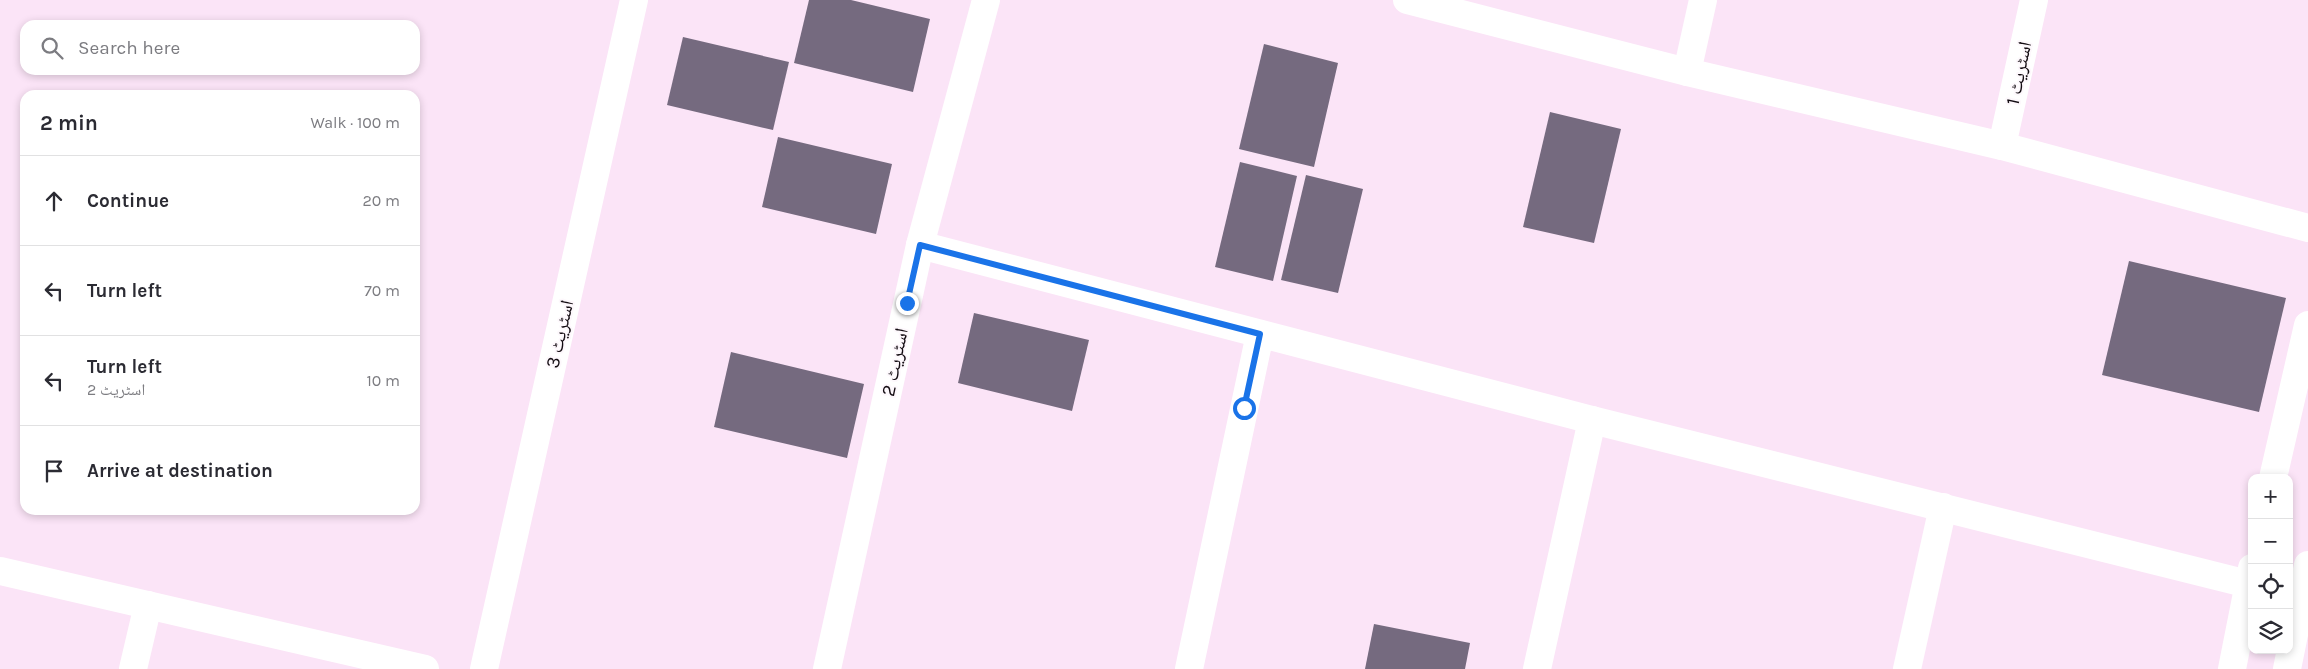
<!DOCTYPE html>
<meta charset="utf-8">
<style>
:root{--surface:#fff;--page:#f2f2f3;--text:#2b2b33;--muted:#7c7c81;--line:#e1e1e2}
body{margin:0;font-family:Karla,"Noto Naskh Arabic",sans-serif;background:var(--page);color:var(--text)}
.controls{position:absolute;right:15px;bottom:15px;display:grid;overflow:hidden;border-radius:10px;box-shadow:0 2px 8px #0003}
.controls button{width:45px;height:45px;display:grid;place-items:center;padding:0;border:0;border-bottom:1px solid var(--line);background:var(--surface);color:var(--text);font:25px sans-serif}
.stop{position:absolute;width:15px;height:15px;margin:-11px;border:4px solid #1a73e8;border-radius:50%;background:#fff}
.stop.end{background:#1a73e8;border-color:#fff;box-shadow:0 1px 5px #0008}
.list{margin:0;padding:0;list-style:none}
h2{display:flex;justify-content:space-between;align-items:center;height:65px;margin:0;padding:0 20px;font-size:21px}
h2 small{font-size:16px;font-weight:400;color:var(--muted)}
.list li{display:grid;grid-template-columns:32px 1fr auto;gap:15px;align-items:center;box-sizing:border-box;height:90px;padding:0 20px;border-top:1px solid var(--line)}
.list b{display:block;font-size:19px;white-space:nowrap}
.list p{margin:0;font-size:16px;white-space:nowrap;color:var(--muted)}
.list em{font-size:16px;font-style:normal;color:var(--muted)}
.icon{flex:none;width:28px;height:28px;fill:none;stroke:currentColor;stroke-width:2;stroke-linecap:round;stroke-linejoin:round}
.map{position:relative;flex:none;width:2308px;height:669px;overflow:hidden}
.search{position:absolute;background:var(--surface);box-shadow:0 2px 8px #0003;left:20px;top:20px;width:400px;height:55px;display:flex;align-items:center;gap:12px;box-sizing:border-box;padding:0 18px;border-radius:15px;color:var(--muted);font-size:19px}
.panel{position:absolute;background:var(--surface);box-shadow:0 2px 8px #0003;left:20px;top:90px;width:400px;height:425px;border-radius:15px}
.map>svg:first-child{display:block}
.building{fill:#756a7f}
.lines{fill:none;stroke-linecap:round;stroke-linejoin:round}
.street{stroke:#fff;stroke-width:28}
.secondary{stroke:#fff;stroke-width:28}
.route{stroke:#1a73e8;stroke-width:6}
.labels{text-anchor:middle;stroke-width:4;stroke-linejoin:round;paint-order:stroke}
.street-label{font-size:19px;fill:#130c12;stroke:#fdf8fc}
</style>
<div class="map">
<svg width="2308" height="669" viewBox="0 0 2308 669">
<rect width="100%" height="100%" fill="#fbe4f7"/>
<!-- building -->
<g class="building">
<path d="M809,0h42l79,19 -17,73 -119,-29z"/>
<path d="M683,37l106,25 -16,68 -106,-25z"/>
<path d="M1264,44l74,19 -24,104 -75,-18z"/>
<path d="M1550,112l71,17 -27,114 -71,-16z"/>
<path d="M778,137l114,27 -16,70 -114,-27z"/>
<path d="M1240,162l57,14 -24,105 -58,-14z"/>
<path d="M1306,175l57,14 -25,104 -57,-13z"/>
<path d="M2129,261l157,37 -27,114 -157,-37z"/>
<path d="M974,313l115,27 -17,71 -114,-28z"/>
<path d="M731,352l133,32 -17,74 -133,-31z"/>
<path d="M1374,624l96,19 -5,26h-100z"/>
</g>
<g class="lines">
<!-- street -->
<g class="street">
<path d="M1687,72l16,-72"/>
<path d="M2002,146l32,-146"/>
<path d="M920,245l672,175 656,164"/>
<path d="M2273,478l35,-153"/>
<path d="M0,571l425,98"/>
<path d="M133,669l15,-64"/>
<path d="M484,669l150,-669"/>
<path d="M827,669l93,-424 66,-245"/>
<path d="M1189,669l71,-335"/>
<path d="M1537,669l55,-249"/>
<path d="M1907,669l36,-162"/>
<path d="M2232,669l20,-101"/>
</g>
<!-- secondary -->
<g class="secondary">
<path d="M1407,0l280,72 315,74 306,82"/>
<path d="M2287,669l21,-104"/>
</g>
</g>
<g class="lines">
<!-- route -->
<path class="route" d="M907,303l13,-58 340,89 -16,74"/>
</g>
<g class="labels">
<!-- street labels -->
<g class="street-label">
<text transform="translate(2018 73) rotate(-78)" y="7">اسٹریٹ 1</text>
<text transform="translate(559 334) rotate(-77)" y="7">اسٹریٹ 3</text>
<text transform="translate(894 362) rotate(-78)" y="7">اسٹریٹ 2</text>
</g>
</g>
</svg>
<div class="controls">
<button>+</button>
<button>−</button>
<button><svg class="icon" aria-label="locate" viewBox="0 0 24 24"><circle cx="12" cy="12" r="6"/><path d="M12 2v4M12 18v4M2 12h4M18 12h4"/></svg></button>
<button><svg class="icon" aria-label="layers" viewBox="0 0 24 24"><path d="M12 4l9 5-9 5-9-5zM3 14l9 5 9-5"/></svg></button>
</div>
<div class="stop" style="left:1244px;top:408px"></div>
<div class="stop end" style="left:907px;top:303px"></div>
<div class="search"><svg class="icon" aria-label="search" viewBox="0 0 24 24"><circle cx="10" cy="10" r="6"/><path d="M15 15l6 6"/></svg>Search here</div>
<section class="panel">
<h2>2 min<small>Walk · 100 m</small></h2>
<ul class="list">
<li><svg class="icon" aria-label="ahead" viewBox="0 0 24 24"><path d="M12 20V5M6 11l6-6 6 6"/></svg><div><b>Continue</b></div><em>20 m</em></li>
<li><svg class="icon" aria-label="left" viewBox="0 0 24 24"><path d="M17 20v-9H6M10 6l-5 5 5 5"/></svg><div><b>Turn left</b></div><em>70 m</em></li>
<li><svg class="icon" aria-label="left" viewBox="0 0 24 24"><path d="M17 20v-9H6M10 6l-5 5 5 5"/></svg><div><b>Turn left</b><p>اسٹریٹ 2</p></div><em>10 m</em></li>
<li><svg class="icon" aria-label="arrive" viewBox="0 0 24 24"><path d="M6 21V4h12l-3 4 3 4H6"/></svg><div><b>Arrive at destination</b></div></li>
</ul>
</section>
</div>
